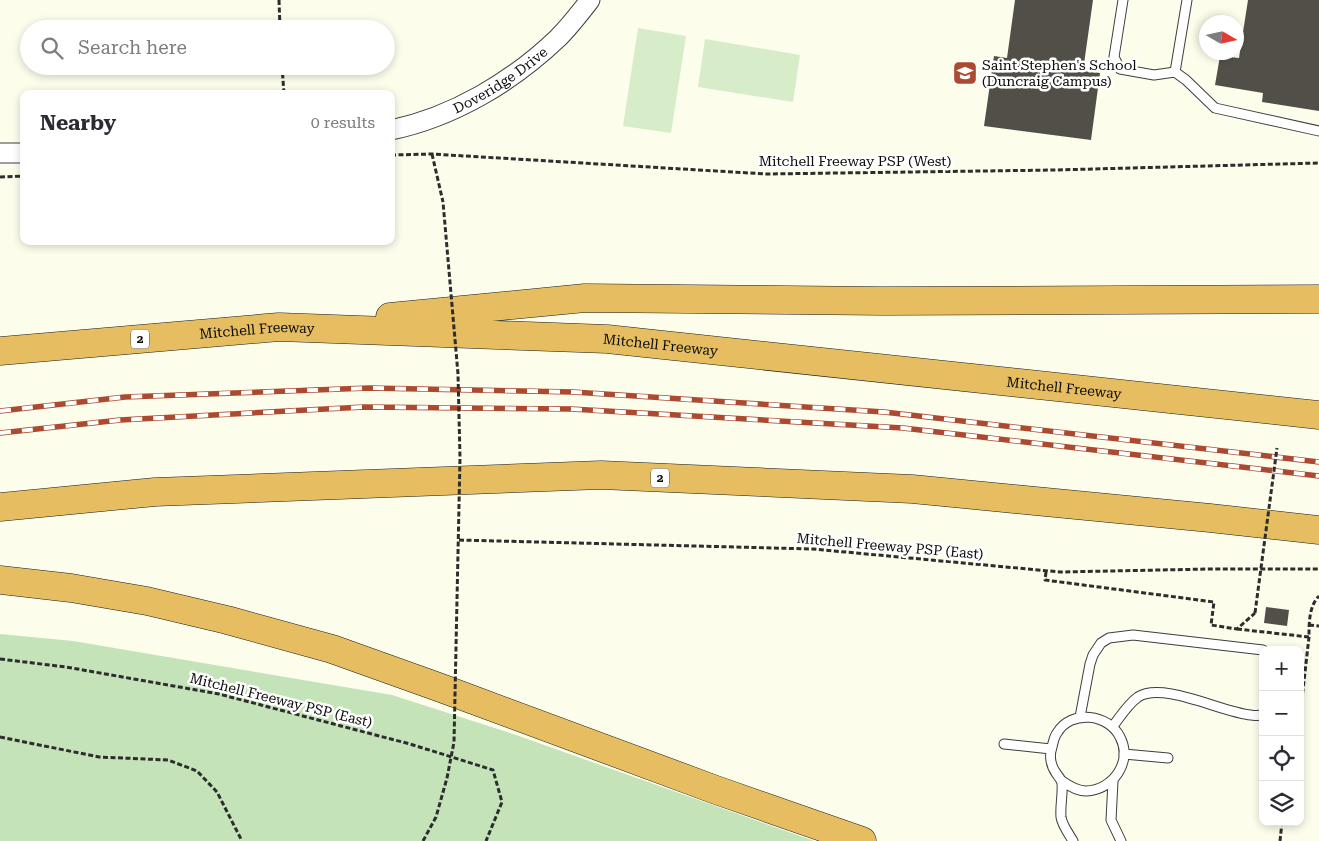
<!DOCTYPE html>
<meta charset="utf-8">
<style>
:root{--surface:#fff;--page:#f7f7f7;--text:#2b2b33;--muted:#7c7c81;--line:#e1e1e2}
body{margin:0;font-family:"Roboto Serif",serif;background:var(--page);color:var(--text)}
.controls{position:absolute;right:15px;bottom:15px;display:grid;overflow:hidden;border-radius:10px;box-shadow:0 2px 8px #0003}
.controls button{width:45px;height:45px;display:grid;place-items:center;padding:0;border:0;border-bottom:1px solid var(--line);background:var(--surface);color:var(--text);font:25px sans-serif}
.compass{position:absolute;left:1199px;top:15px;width:45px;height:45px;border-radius:50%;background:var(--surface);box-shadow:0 2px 8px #0003;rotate:99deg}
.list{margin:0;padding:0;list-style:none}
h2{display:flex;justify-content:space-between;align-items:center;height:65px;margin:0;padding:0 20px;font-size:21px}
h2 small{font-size:16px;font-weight:400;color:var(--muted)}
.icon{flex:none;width:28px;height:28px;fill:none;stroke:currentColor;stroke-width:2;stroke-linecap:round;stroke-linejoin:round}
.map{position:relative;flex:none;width:1319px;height:841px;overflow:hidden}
.search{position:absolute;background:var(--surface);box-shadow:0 2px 8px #0003;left:20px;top:20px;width:375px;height:55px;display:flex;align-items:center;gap:12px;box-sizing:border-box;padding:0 18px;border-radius:28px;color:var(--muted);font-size:19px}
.panel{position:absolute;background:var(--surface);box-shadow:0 2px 8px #0003;left:20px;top:90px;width:375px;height:155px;border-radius:10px}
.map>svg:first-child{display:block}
.green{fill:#c4e3b8}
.pitch{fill:#d7ecc9}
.building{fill:#524f48}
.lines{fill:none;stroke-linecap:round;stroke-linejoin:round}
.lane-casing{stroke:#3e3e3e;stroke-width:11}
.street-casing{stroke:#3e3e3e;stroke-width:21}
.highway-casing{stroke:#1c1c1c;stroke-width:29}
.path{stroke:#2d2d2d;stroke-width:3;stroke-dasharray:5 2.5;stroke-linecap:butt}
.lane{stroke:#fff;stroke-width:9}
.street{stroke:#fff;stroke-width:19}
.highway{stroke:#e6bd60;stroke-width:28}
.rail-casing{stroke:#ac4931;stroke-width:5.5}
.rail{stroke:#fff;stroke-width:4;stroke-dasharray:11;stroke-linecap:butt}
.path-bridge{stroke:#2d2d2d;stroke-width:3;stroke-dasharray:5 2.5;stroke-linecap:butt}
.labels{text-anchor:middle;stroke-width:5;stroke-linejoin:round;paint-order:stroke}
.shield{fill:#fff;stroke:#545454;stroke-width:1}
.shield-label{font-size:12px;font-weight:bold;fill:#0b0b0b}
.poi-label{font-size:14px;fill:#0b0b0b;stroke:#fff;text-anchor:start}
.street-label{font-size:14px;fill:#0b0b0b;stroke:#fff}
</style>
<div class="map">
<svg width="1319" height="841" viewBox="0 0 1319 841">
<rect width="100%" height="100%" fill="#fcfdeb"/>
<!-- green -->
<path class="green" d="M0,634l73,7 319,54 124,40 298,106h-814z"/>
<!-- pitch -->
<g class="pitch">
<path d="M638,28l48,8 -15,97 -48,-7z"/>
<path d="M705,39l95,16 -7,47 -95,-15z"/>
</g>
<!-- building -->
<g class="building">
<path d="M1015,0h78l-10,71 17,2 -9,67 -107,-14 10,-70 13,2z"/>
<path d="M1248,0h71v111l-57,-9 1,-9 -48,-8 5,-29 19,2z"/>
<path d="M1266,607l23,3 -2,16 -23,-3z"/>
</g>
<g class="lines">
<defs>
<g id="lane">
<path d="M1123,0l-9,57 6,12 34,6 21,-3"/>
<path d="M1175,72l11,8 29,28 104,23"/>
<path d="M1175,72l12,-72"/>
<path d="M1080,717l10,-53 3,-9 8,-12 8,-5 24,-3 130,15"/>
<path d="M1113,726c7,-9 15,-22 25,-29 25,-16 85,16 113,18 4,1 8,0 12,0"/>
<path d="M1004,744l47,5"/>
<path d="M1124,754l44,4"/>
<path d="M1062,781c7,5 15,10 24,10 27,-1 47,-29 34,-54 -11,-23 -49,-28 -63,-4 -3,4 -4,10 -5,14 -3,9 -1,19 4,26 2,3 5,6 6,10 1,11 -2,23 -1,34 1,8 8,17 12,24"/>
<path d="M1113,781l-2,39 10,21"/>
</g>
<g id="street">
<path id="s1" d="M391,130c62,-13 121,-48 167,-92 12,-12 22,-25 32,-38"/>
<path d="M0,153h24"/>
</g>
<g id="highway">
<path d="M390,317l195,-19 298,3 436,-2"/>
<path id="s2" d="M0,351l279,-24 328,12 712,76"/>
<path d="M0,507l155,-15 446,-17 311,14 298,29 109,12"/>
<path d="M0,580l71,8 76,13 80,19 105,29 109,39 275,102 146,51"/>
</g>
</defs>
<!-- lane casing -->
<use href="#lane" class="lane-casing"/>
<!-- street casing -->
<use href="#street" class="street-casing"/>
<!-- highway casing -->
<use href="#highway" class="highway-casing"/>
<!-- path -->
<g class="path">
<path d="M279,0l1,29"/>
<path d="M282,66l2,28"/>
<path d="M432,154l11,48"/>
<path d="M391,155l41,-1 334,20 289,-4 264,-7"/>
<path d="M0,177l24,-1"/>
<path d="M459,540l354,9 247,23 149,-3h110"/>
<path d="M1046,572l-1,8 169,22 -3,23 26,4 18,-16"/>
<path d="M1309,625l10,1"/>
<path d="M1237,629l72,8c0,-14 0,-31 10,-41"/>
<path d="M0,659l66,8 153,27 191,50 83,26 9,32 -16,39"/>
<path d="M1300,716l9,-79"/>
<path d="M0,737l99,20 69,3 29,11 20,21 25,49"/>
<path d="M1280,841l2,-19"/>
</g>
<!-- lane -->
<use href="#lane" class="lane"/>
<!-- street -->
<use href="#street" class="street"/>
<!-- highway -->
<use href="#highway" class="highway"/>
<defs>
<g id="rail">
<path d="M0,411l125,-14 244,-9 204,4 311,20 435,50"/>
<path d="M0,433l120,-13 244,-13 207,2 332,19 416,48"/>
</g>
</defs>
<!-- rail casing -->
<use href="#rail" class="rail-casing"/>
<!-- rail -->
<use href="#rail" class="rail"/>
<!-- path-bridge -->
<g class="path-bridge">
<path d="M1255,613l22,-165"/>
<path d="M423,841l13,-24 11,-39 7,-36 6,-284 -2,-84 -15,-172"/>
</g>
</g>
<!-- icons -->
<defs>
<symbol id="school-square" viewBox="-11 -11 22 22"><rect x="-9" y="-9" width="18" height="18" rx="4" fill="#ac4931" stroke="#fff"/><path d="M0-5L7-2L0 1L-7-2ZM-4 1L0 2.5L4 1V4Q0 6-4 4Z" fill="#fff"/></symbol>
</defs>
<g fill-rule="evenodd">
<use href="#school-square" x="951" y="59" width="28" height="28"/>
</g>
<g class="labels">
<!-- shield labels -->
<g class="shield">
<rect x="131" y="329.5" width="18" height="19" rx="4"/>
<rect x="651" y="468.5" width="18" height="19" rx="4"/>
</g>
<g class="shield-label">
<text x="140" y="343">2</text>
<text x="660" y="482">2</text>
</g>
<!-- poi labels -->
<g class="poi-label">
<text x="982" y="70">Saint Stephen's School<tspan x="982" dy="16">(Duncraig Campus)</tspan></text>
</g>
<!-- street labels -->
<g class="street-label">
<text dy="5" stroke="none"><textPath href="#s1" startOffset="121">Doveridge Drive</textPath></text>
<text x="855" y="166">Mitchell Freeway PSP (West)</text>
<text dy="5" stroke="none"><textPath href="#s2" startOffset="258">Mitchell Freeway</textPath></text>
<text dy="5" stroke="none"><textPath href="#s2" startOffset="662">Mitchell Freeway</textPath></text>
<text dy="5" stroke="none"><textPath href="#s2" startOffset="1068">Mitchell Freeway</textPath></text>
<text transform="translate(890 546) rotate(5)" y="5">Mitchell Freeway PSP (East)</text>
<text transform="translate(281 700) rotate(14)" y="5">Mitchell Freeway PSP (East)</text>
</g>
</g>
</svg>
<div class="controls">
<button>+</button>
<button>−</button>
<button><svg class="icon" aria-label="locate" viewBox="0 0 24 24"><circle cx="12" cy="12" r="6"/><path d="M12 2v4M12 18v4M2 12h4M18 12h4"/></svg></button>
<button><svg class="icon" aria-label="layers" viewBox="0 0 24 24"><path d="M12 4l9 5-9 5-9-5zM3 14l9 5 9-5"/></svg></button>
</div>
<svg class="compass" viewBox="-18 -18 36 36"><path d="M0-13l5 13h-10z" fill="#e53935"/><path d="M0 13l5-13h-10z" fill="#7c7c81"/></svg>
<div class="search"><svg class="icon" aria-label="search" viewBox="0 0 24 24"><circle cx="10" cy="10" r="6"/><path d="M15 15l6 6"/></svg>Search here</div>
<section class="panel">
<h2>Nearby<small>0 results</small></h2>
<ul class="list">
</ul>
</section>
</div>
